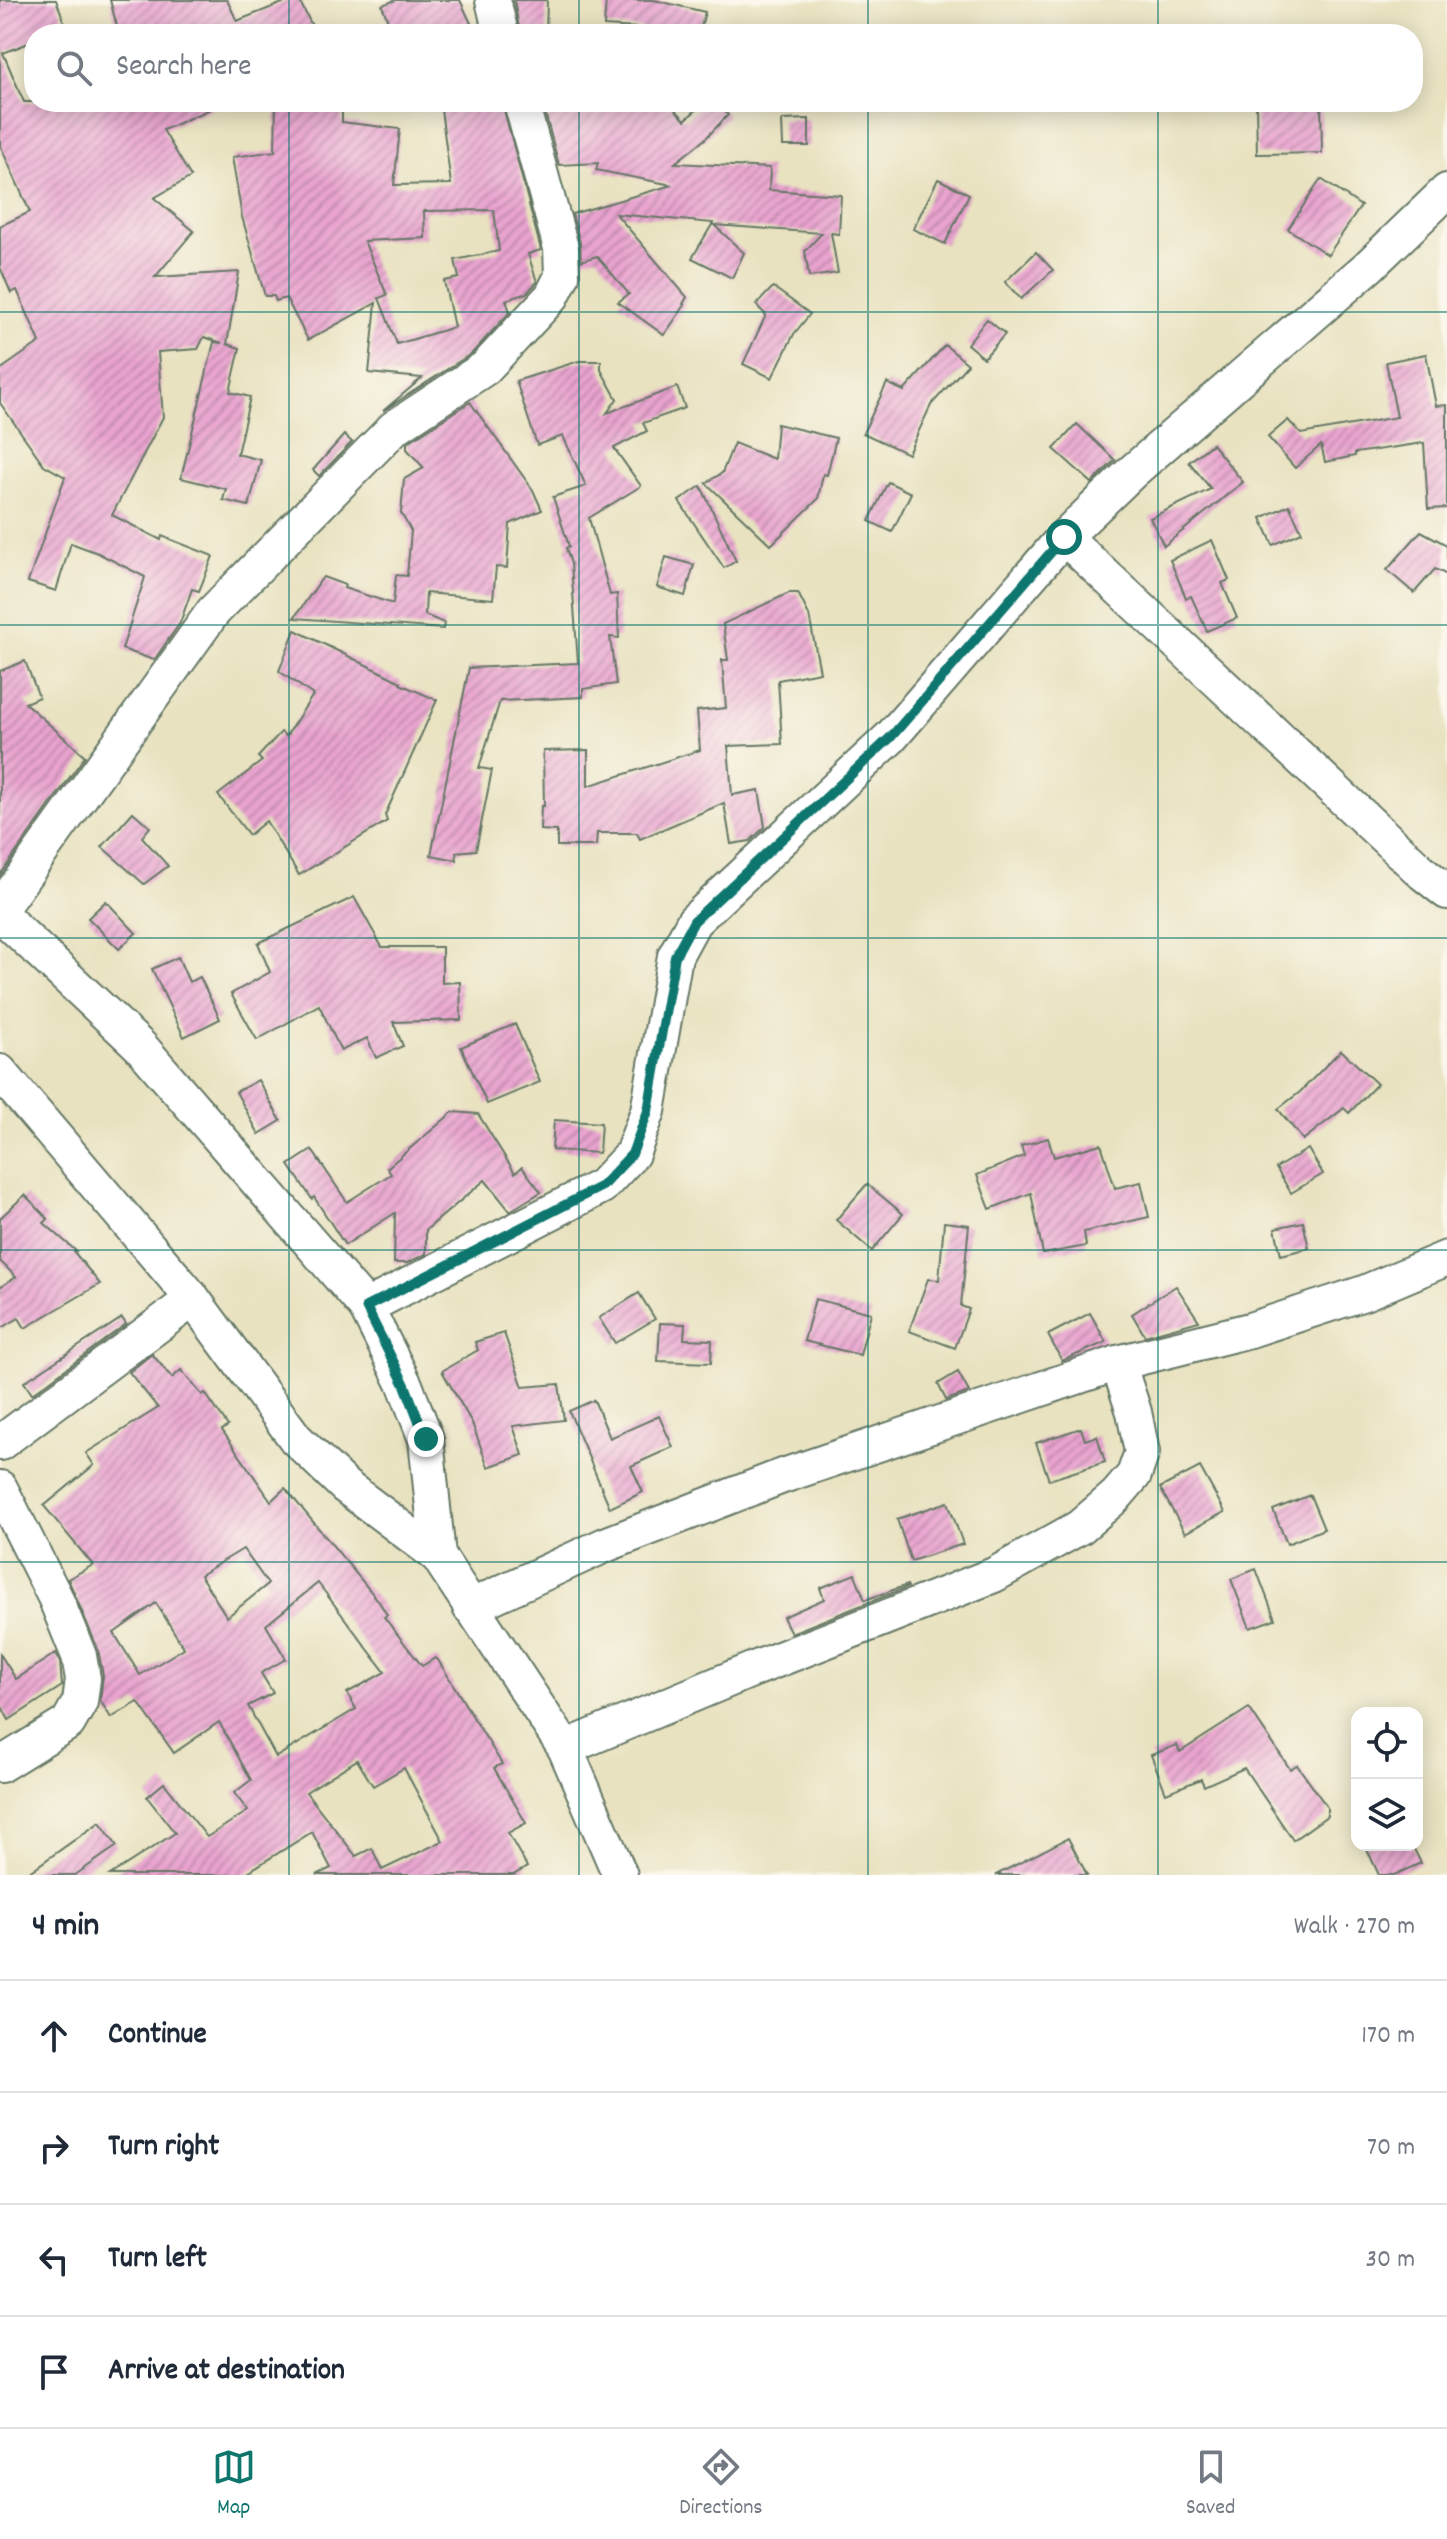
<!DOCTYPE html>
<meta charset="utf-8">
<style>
:root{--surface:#fff;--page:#f6f6f7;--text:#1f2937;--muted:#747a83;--line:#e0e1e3;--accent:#0f766e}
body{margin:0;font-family:Dekko,sans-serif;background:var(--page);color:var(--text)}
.controls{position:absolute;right:24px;bottom:24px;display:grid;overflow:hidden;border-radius:16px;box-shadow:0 4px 20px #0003}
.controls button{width:72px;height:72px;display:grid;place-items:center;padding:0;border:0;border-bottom:2px solid var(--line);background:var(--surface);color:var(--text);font:40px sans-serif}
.stop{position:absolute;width:24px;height:24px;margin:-18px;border:6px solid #0f766e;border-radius:50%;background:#fff}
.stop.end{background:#0f766e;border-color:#fff;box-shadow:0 2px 8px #0008}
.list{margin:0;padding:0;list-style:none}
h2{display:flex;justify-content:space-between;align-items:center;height:104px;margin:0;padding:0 32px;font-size:34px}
h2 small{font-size:26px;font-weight:400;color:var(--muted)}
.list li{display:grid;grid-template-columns:52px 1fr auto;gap:24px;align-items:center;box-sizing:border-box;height:112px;padding:0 32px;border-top:2px solid var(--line)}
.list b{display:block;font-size:30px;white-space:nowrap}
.list em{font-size:26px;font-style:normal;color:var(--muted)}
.icon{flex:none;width:44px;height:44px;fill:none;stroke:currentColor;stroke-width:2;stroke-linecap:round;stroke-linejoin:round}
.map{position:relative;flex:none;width:1447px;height:1875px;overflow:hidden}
.search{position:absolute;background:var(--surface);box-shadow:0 4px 20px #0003;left:24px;right:24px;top:24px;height:88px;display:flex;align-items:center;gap:20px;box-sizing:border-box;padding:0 28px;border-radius:32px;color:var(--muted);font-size:30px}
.sheet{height:552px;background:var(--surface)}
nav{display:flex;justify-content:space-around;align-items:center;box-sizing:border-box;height:112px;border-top:2px solid var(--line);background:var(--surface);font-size:22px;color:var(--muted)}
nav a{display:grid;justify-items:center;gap:4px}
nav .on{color:var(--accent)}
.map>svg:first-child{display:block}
.building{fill:url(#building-hatch);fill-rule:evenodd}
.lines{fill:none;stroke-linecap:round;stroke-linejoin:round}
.street-casing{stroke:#657765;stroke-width:38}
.street{stroke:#fff;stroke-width:34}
.route{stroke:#0f766e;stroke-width:10}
.grid{fill:none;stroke:#0f766e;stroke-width:2;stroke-opacity:0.55}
</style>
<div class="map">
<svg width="1447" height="1875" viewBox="0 0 1447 1875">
<defs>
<pattern id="building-hatch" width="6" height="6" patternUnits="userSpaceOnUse" patternTransform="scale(2)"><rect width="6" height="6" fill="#e9a3cf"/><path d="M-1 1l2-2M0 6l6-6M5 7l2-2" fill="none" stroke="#bc86a9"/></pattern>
</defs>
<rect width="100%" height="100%" fill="#fbf7ec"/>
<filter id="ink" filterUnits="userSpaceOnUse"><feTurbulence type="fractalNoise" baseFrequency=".0125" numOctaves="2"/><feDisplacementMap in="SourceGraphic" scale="16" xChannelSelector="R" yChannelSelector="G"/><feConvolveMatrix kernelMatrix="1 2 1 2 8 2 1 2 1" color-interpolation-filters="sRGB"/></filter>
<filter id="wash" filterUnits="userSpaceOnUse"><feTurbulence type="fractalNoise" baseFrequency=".006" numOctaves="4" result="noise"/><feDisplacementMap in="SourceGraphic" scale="32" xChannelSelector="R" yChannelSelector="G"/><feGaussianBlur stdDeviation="1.8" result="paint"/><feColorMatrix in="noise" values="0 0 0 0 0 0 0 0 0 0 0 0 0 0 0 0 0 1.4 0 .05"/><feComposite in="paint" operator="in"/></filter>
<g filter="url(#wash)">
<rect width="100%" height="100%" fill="#e8e2c0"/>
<g id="blocks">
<!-- building -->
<g class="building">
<path d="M0,0h56l13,34h-35v7l-31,12 21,49h202l-63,28 28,47 -37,21 40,33 -39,46 84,-5 -12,72 13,4 -10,44 20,5 -13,57 24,6 -12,46 -26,-6 3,-11 -45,-11 33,-136 8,1 -18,-6 -6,12 -40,3 5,65 -51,98 49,25 1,-4 51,20 -14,35 -7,-2 -12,34 -26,37 -32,-11 23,-72 -47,-24 -27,-10 -15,48 -28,-9 37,-105 -21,-12 -44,-62v-33l40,-28 -23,-52 -6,3 -11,-26v-41l30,-14 -30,-67z"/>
<path d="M110,0h117l10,21 53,-21h9l17,34h-197z"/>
<path d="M396,0h64l16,34h-83l-11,-29z"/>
<path d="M514,0h33l-1,34h-26z"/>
<path d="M606,0h48l51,12 -6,22h-37l-23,-6 -35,-2z"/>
<path d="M276,102h61l1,4h4v16l58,7 -6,56 57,-1 -11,-82h62l39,148 -13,4 9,28 -10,11 -21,7 4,12 -38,41 -89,58 39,-33 -53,-5 7,-70 -68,37 -22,-42 -10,3 -2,-5h-9l-23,-79 -10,-60 43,-6zM494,210l5,41 -44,9 4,18 -15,3 10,46 -57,17 -18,-46 8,-3 -23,-54 61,-3 -1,-27z"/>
<path d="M542,102h126l17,18 20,-18h11l12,13 -23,24 -30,24 95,5 -1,22 72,5 -2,39 -8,-1 7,40 -29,4 -4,-26 17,-18 -108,-8 30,28 -12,25 -40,-20 21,-35 -97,-9 71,83 -4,7 2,1 -21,30 -46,-33 11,-8 -32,-38 -16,5 -1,-18 -8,-29 100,-29 -76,-15 2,-7 -39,2z"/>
<path d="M1256,102h65l1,51 -65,1z"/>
<path d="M809,119v27h-26l-1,-26z"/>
<path d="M938,179l31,15 -24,50 -32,-15z"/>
<path d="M1321,179l40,27 -33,49 -40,-26z"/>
<path d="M1036,252l17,18 -32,29 -16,-17z"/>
<path d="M773,287l37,27 -16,20 -22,44 -29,-14 23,-49 -10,-10z"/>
<path d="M987,319l18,15 -21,24 -17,-14z"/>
<path d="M945,345l23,19 -37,41 -23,49 -45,-21 24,-50 17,8z"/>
<path d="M1426,354l10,52 11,-1v103l-19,1 -4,-66 -69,10v3l-30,6 -4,-17 -26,23 -27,-31 20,-17 13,14 96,-17 -11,-55z"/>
<path d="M579,361h22v9l16,29 -10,14 70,-26 8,21 -42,15 4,8 -33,17 27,38 -52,32 21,77 7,-1 2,44 -9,-1 6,47 -33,5v8l-83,4 -21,67 13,2 -16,80 -20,2 1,8 -26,-5 38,-187 109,-5 -7,-99 -5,-16 3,-2 -16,-49 33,-11 -23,-50 -26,9 -21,-64z"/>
<path d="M470,402l63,88 9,20 -32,14 -3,44 -11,-1 -3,32 -67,-6 -1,22 19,8 -1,6 -149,-11 29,-41 22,8 -1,3 49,16 3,-29 11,1 4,-45 -10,-18 3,-34 20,-11 -17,-19v-6z"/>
<path d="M777,424l59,14 -9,37 -4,-1 -5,25 -47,46 -65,-62 16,-10 12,-30 40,16z"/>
<path d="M1077,424l38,36 -23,23 -38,-34z"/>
<path d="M344,435l8,7 -33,34 -6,-6z"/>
<path d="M1212,444l31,38 -79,64 -14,-28 61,-29 -22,-27z"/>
<path d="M888,482l23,11 -19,39 -23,-11z"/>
<path d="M701,486l35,75 -12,7 -45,-67z"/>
<path d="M1289,505l13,27 -29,13 -12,-27z"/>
<path d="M1421,531l26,14v30l-12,-6 -21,24 -27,-23z"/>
<path d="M1212,540l17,40 -7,3 15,35 -30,13 -16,-35 -5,2 -16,-38z"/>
<path d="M666,557l28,8 -9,31 -28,-9z"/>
<path d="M789,593h9l11,22 11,57 -42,8 4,64 -54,2 4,49 27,-5 6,37 -15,14 -19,3 -7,-41 -84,36 -3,-6h-40l-1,13h-39v-15l-17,-1 1,-24h3l-1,-55 45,-1v36l112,-36 -3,-39 29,-3 -4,-48h6l-5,-36z"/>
<path d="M295,630l106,52 -1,2 37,16 -52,115 2,6 -88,54 -33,-54 -17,14 -31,-40 44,-34 -4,-4 23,-25 5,4 27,-41 -34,-24z"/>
<path d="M25,661l14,36 -14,6 60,53 -85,119v-204z"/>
<path d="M133,812l17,15 -8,10 26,29 -24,18 -42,-37z"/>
<path d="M354,897l28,50h60v36l18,-1 1,38 -68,2 10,24 -27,12 -9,-20 -26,13 -22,-46 -62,35 -26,-46 39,-22 -12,-29z"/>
<path d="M106,901l30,32 -17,16 -31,-31z"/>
<path d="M178,957l11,25 11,-5 20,42 -36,18 -32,-68z"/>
<path d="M515,1024l25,58 -53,22 -26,-57z"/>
<path d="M1341,1050l36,34 -28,29 -5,-5 -41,32 -25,-31 22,-17z"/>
<path d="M258,1080l23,41 -22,13 -23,-42z"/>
<path d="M453,1112l25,2 37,59 7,-6 19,25 -31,19 -25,-31 -59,50v24l-19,9h-13l1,-50 -50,32 -31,-48 -2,2 -23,-34 23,-15 35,52 44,-28 -4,-6z"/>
<path d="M554,1120l47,3 -2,30 -47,-3z"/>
<path d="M1048,1138l6,19 47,-13 14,44 26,-6 8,35 -65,15 2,14 -43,8 -12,-61 -41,16 -13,-34 47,-19 -3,-10z"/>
<path d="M1308,1149l15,25 -32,19 -15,-25z"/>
<path d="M867,1184l36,30 -31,37 -36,-31z"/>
<path d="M25,1195l23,24 -4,4 32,28 -2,1 26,32 -75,44 -6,-10 -19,11v-42l16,-10 -16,-16v-43z"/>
<path d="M944,1222l25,3 -8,81 8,3 -14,39 -46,-17 19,-52 11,1z"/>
<path d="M1303,1222l6,26 -28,7 -6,-27z"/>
<path d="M1176,1286l23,35 -54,15 -13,-22z"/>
<path d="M639,1293l16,26 -40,24 -16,-25z"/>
<path d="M815,1299l56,14 -11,42 -56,-14z"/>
<path d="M1090,1313l16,29 -44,19 -14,-26z"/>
<path d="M122,1318l4,6 -94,70 -8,-12z"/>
<path d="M660,1323l25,1 -1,15 28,1 -1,23 -53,-2z"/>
<path d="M504,1333l19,54 36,-3 5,36 -51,6 10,29 -35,12 -16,-44 -30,-52 36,-21 -3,-8z"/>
<path d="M152,1354l20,24 9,-8 21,25 3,-2 23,33 -6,4 49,71 14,-13 93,112 9,15 -3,2 38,49 13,-8 3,2 64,104 -8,4 32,55 -18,10 19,34 -14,8h-196l14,-7 -19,-36 -69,43h-133l65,-42 -28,-36 17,-14 43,54 41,-26 -14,-18 17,-13 -32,-58 -45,31 -36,-51 -27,16 -11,-18 3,-24 -5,-27 -30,-70 25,-14 -49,-59 50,-41 -8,-12 72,-45 -29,-36zM243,1549l25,35 -41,33 -27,-42zM318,1583l67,89 -38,21 9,16 -80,48 -28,-51 25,-13 -12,-20 25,-14 -20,-34zM156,1603l28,45 -44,27 -26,-42zM357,1760l16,26 31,-18 39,73 -61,29 -10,-22 -16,8 -50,-64z"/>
<path d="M958,1372l11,20 -23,8 -8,-16z"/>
<path d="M594,1400l16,38 49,-22 14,31 -42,19 12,26 -33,16 -41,-97z"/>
<path d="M1081,1428l4,12 12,-4 8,26 -56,18 -13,-37z"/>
<path d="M1200,1467l25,45 -40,21 -25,-45z"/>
<path d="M1310,1495l14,34 -37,15 -14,-34z"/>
<path d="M948,1502l15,42 -52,17 -14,-42z"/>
<path d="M1256,1569l19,50 -25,9 -19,-49z"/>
<path d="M855,1574l10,26 42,-15 1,2 -117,46 -8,-16 41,-18 -4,-11z"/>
<path d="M56,1653l4,9 2,24 -53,34 -9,-17v-49l16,25z"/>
<path d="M1249,1708l41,61 7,-4 30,42v9l-34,24 -49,-72 -40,18 -3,-7 -35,14 -15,-38 26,-10 3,7z"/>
<path d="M100,1822l17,24 -42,29h-50z"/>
<path d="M1068,1838l19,37h-91z"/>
<path d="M1365,1845h47l9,18 -27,12h-15z"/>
</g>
</g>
</g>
<g filter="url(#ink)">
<use href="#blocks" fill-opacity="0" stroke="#657765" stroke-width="2"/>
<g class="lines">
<defs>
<g id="street">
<path d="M493,0l8,34"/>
<path d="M1064,537l359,336 24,19"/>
<path d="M0,909l213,-297 181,-184 91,-60 67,-72 10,-20 -1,-28 -40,-146"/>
<path d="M0,914l140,132 226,261 39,78 21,54 12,117"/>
<path d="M0,1072l193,227 103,140 49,47 93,70 127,192 55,127"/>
<path d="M366,1307l236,-121 30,-32 16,-43 27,-155 19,-35 197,-184 173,-200 68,-65 236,-205 79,-76"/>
<path d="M0,1443l193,-144"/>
<path d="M0,1488l55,109 24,59 4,23 -3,23 -12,21 -68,42"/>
<path d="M470,1607l135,-62 175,-68 338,-114 132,-33 114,-37 83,-35"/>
<path d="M565,1748l189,-79 240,-94 86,-48 36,-31 18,-21 8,-23 -8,-40 -16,-49"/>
</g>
</defs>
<!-- street casing -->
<use href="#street" class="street-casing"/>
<!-- street -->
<use href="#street" class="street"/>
</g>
</g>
<g class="lines" filter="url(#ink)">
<!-- route -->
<path class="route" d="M426,1439l-21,-54 -39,-78 236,-121 30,-32 16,-43 27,-155 19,-35 197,-184 173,-200"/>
</g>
<!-- grid -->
<path class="grid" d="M289,0v34M579,0v34M868,0v34M1158,0v34M289,102v1773M579,102v1773M868,102v1773M1158,102v1773M0,312h1447M0,625h1447M0,938h1447M0,1250h1447M0,1562h1447"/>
</svg>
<div class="controls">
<button><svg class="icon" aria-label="locate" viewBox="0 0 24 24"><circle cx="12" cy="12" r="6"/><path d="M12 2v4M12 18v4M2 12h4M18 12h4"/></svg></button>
<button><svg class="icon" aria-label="layers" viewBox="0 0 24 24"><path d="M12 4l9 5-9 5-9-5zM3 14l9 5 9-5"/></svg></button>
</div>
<div class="stop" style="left:1064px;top:537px"></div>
<div class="stop end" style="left:426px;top:1439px"></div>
<div class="search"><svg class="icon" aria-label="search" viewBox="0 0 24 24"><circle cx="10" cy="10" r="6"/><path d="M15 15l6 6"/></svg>Search here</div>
</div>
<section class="sheet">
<h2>4 min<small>Walk · 270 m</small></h2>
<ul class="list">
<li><svg class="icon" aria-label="ahead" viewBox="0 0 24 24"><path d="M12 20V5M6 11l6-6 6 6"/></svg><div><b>Continue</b></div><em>170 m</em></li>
<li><svg class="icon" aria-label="right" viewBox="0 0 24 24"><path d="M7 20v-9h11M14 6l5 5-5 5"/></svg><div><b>Turn right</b></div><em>70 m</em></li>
<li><svg class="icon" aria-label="left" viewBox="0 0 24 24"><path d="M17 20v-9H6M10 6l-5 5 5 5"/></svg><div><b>Turn left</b></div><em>30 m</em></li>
<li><svg class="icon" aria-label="arrive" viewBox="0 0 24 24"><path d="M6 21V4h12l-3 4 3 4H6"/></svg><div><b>Arrive at destination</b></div></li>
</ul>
</section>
<nav>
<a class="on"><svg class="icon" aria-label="map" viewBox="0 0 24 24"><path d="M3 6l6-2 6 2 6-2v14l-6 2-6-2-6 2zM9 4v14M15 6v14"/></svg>Map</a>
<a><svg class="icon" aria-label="directions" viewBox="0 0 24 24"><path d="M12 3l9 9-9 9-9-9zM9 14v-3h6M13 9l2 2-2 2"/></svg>Directions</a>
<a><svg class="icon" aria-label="saved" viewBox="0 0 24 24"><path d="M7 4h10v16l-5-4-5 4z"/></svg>Saved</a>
</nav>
